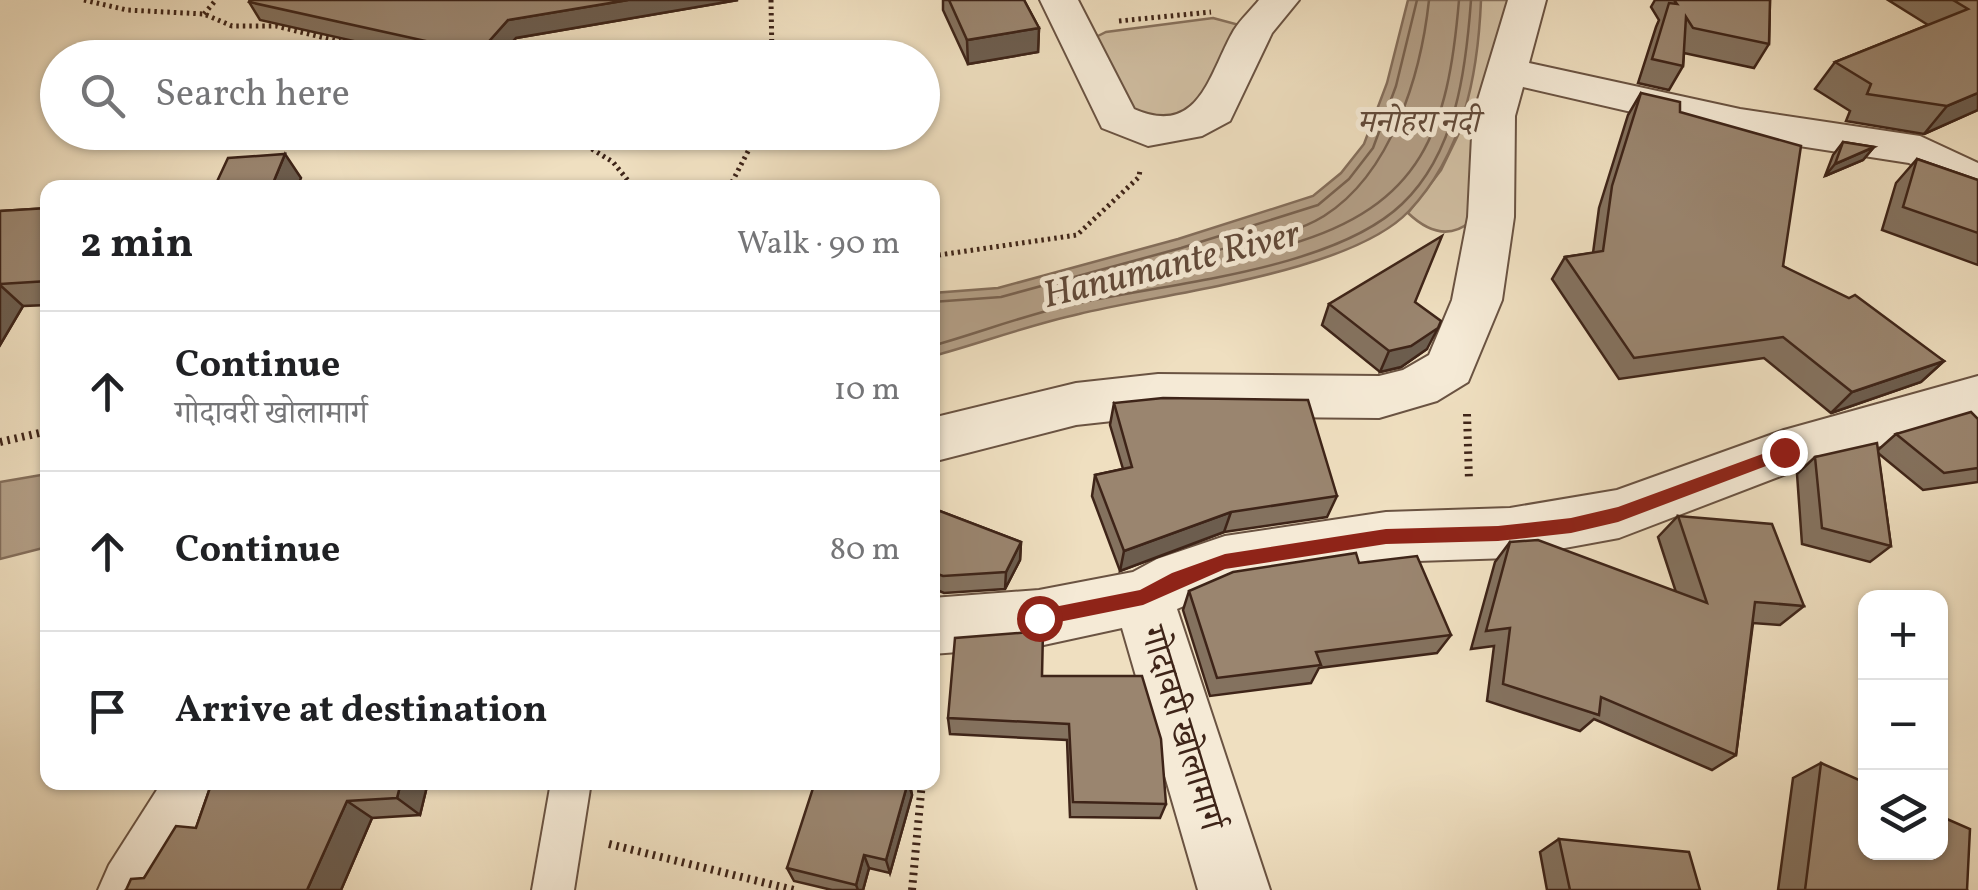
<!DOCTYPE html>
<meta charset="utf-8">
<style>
:root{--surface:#fff;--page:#f6f6f6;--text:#202124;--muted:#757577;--line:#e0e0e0}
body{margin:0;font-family:Vollkorn,"Noto Serif Devanagari",serif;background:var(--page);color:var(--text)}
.controls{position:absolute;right:30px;bottom:30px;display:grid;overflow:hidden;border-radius:20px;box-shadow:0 2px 8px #0004}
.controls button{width:90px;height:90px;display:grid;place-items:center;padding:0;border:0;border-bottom:2px solid var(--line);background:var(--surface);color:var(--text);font:50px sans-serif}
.stop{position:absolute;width:30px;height:30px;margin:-22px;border:8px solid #8f2418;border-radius:50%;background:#fff}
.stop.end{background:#8f2418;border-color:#fff;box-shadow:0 2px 10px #0008}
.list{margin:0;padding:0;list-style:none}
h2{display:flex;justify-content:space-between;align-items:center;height:130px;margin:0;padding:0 40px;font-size:42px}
h2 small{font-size:32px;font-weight:400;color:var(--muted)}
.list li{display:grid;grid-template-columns:65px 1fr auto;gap:30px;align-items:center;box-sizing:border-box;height:160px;padding:0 40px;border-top:2px solid var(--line)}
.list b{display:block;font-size:38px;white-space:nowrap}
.list p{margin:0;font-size:32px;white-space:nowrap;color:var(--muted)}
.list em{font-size:32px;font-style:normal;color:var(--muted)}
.icon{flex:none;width:55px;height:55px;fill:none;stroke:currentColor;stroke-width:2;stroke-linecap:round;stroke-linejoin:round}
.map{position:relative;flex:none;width:1978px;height:890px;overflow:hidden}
.search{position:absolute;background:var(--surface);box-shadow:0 2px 8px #0004;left:40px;top:40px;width:900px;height:110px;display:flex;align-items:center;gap:25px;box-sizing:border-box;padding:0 35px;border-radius:55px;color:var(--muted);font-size:38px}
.panel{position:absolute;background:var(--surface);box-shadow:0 2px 8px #0004;left:40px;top:180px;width:900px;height:610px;border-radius:20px}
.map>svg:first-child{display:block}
.green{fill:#d1bfa3;stroke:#88725e;stroke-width:2.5}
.water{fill:#b39f87;stroke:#846e5b;stroke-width:2.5}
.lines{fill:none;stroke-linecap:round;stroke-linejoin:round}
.shore{stroke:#786250;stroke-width:2.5}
.service-casing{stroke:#6a5342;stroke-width:4}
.minor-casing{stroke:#6a5342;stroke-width:4}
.path-far1{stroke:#3e2418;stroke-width:5;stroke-dasharray:2.5 4;stroke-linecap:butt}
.path{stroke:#3e2418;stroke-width:8;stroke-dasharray:2.5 5;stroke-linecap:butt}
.service{fill:#f5ead6;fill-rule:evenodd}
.minor{fill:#f5ead6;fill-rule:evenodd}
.wall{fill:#84725f;stroke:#3e2418;stroke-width:2.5}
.shaded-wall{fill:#6c5d4e;stroke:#3e2418;stroke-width:2.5}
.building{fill:#9a856f;stroke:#3e2418;stroke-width:2.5}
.route{fill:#8f2418}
.labels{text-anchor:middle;stroke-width:10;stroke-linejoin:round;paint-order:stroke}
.far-water-label{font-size:32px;font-style:italic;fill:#614939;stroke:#f5ead6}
.street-label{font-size:35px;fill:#3e2418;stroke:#f5ead6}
.water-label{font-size:38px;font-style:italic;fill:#614939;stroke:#f5ead6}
</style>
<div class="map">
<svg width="1978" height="890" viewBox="0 0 1978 890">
<rect width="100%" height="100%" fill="#efdfc0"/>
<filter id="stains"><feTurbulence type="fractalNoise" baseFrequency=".002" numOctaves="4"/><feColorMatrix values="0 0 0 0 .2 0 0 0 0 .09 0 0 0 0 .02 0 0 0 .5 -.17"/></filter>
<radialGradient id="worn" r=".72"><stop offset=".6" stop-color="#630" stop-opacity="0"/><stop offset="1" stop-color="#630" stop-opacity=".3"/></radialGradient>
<!-- green -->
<g class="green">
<path d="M1481,0h33l-44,222c-22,18 -43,9 -62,-9l33,-43 22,-45z"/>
<path d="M1213,18l30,8c-23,47 -48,121 -115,80l-34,-68 12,-6z"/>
</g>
<!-- water -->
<g class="water">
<path d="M1408,0h73c-3,76 -18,154 -72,211 -58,62 -246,82 -330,103 -50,11 -98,29 -146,42v-63l65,-5 180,-49 135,-43 28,-23 23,-29 23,-61z"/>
<path d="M47,474v73l-47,12v-77z"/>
</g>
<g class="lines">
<!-- shore -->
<g class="shore">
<path d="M1429,0c-8,74 -37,173 -105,216 -34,21 -79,26 -117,37l-2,9c28,0 56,-10 83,-17 135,-39 160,-115 171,-245"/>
<path d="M932,302l69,-5 180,-49 137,-43 31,-26 24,-31 23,-62 21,-86"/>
<path d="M932,346c49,-14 96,-32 146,-43 91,-20 255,-33 324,-99 54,-51 64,-134 69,-204"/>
</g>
<defs>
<path id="service" d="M551,782h40l-17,108h-42z"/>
<g id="minor">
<path d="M1040,0h38l56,109c66,29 75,-36 100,-79 7,-11 17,-20 25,-30h40l-27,33 -42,88 -28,15 -54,10 -46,-18z"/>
<path d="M1508,0h38l-17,63 211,46 180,27 58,27v34l-16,-4 -53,-30 -169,-26 -217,-50 -8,29 -1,101 -12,83 -34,82 -31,19 -58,17 -221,-2 -82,9 -144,37v-44l144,-35 82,-9 221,2 24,-6 26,-15 23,-55 16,-83 5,-101z"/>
<path d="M1978,376v42l-184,53 -175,67 -109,20 -124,4 -161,26 -48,21 93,281h-72l-76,-262 -83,18 -107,8v-56l107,-8 94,-18 24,-13 68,-23 161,-24 124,-4 107,-18 167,-60z"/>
<path d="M162,782h74l-10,24 -51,84h-77l11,-25z"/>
</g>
</defs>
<!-- service casing -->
<use href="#service" class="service-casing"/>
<!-- minor casing -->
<use href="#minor" class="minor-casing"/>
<!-- path-far1 -->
<g class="path-far1">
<path d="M84,0l43,10 77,4 28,12h44l131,32"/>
<path d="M771,0l1,58"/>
<path d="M204,14l12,-14"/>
<path d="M1119,21l92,-9"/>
<path d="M564,132l49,30 21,26"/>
<path d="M729,188l29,-56"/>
<path d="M932,256l145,-21 62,-58 1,-7"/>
</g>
<!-- path -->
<g class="path">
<path d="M1467,414l2,67"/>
<path d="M0,442l48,-11"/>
<path d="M609,844l185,46"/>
<path d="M912,890l10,-108"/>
</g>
<!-- service -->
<use href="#service" class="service"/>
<!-- minor -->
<use href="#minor" class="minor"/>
</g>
<!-- wall -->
<g class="wall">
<path d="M250,0h488l-222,38 -18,20h-69l-169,-38 -11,-18z"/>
<path d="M943,0h81l15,28 -1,24 -70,12 -25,-54z"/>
<path d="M1655,0h115l-1,44 -15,24 -70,-15 -1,13 -14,24 -31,-7 18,-56 3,-7 -8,-13z"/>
<path d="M1888,0h90v110l-54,24 -78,-13 4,-10 -35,-22 20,-27 93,-37z"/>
<path d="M1641,93l39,19 103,154 161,95 -23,21 -90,31 -67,-55 -145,21 -67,-100 13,-22 28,-4 6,-45 29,-93z"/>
<path d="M1843,142l31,5 -11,13 -38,16 8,-21z"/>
<path d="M1917,159l61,21v85l-96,-35 14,-47z"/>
<path d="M48,208v97l-25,1 -23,39v-134z"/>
<path d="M1415,302l12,47 -26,18 -21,5 -58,-47 7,-21z"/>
<path d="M1114,403l223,93 -10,21 -103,15 -104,39 -28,-75 3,-21 28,-6 -13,-44z"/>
<path d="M1978,419v63l-55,8 -45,-37 13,93 -21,16 -68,-18 -5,-70 18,-17 63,-7 18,-16z"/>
<path d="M932,508l89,34 -1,18 -15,29 -61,4 -12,-5z"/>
<path d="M1678,516l126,90 -24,19 -27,-2 -17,132 -24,15 -118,-51 -14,12 -93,-30 7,-55 -23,3 24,-87 15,-20 166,50 -18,-55z"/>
<path d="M1359,563l92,72 -14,18 -118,15 -8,15 -101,13 -27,-86 6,-19z"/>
<path d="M1042,676l124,128 -6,14 -90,-1 -3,-77 -117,-6 -2,-16z"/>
<path d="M1821,763l146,127h-189l15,-112z"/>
<path d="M212,782h216l-8,33 -48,3 -31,72h-215l18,-12 52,-50z"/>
<path d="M838,782h72l2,13 -22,78 -21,-5 -6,22h-31l-38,-9 -7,-13z"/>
<path d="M1559,839l141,51h-153l-7,-38z"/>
</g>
<!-- shaded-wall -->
<g class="shaded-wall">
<path d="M628,0h110l-222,38 -18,20h-11l-4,-10 25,-28z"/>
<path d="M1039,28l-1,24 -70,12 -1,-24z"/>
<path d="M1978,93v17l-54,24 23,-28z"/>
<path d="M1874,147l-11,13 -38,16 10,-12z"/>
<path d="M285,154l16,24 -4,10h-26z"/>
<path d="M0,285l23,21 -23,39z"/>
<path d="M1438,328l-11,21 -26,18 -21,5 9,-21z"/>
<path d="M1944,361l-23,21 -90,31 21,-21z"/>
<path d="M1231,512l-7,20 -104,39 4,-20z"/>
<path d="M1021,542l-1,18 -15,29 1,-17z"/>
<path d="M401,782h27l-8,33 -23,-17z"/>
<path d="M908,782l4,13 -22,78 -4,-13z"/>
<path d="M347,801l25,17 -31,72h-34z"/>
<path d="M864,855l5,13 -6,22h-5l-2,-5z"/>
</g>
<!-- building -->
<g class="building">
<path d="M250,0h378l-120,20 -25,28 -53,-6 -181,-40z"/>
<path d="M949,0h75l15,28 -72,12z"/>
<path d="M1674,0h96l-1,44 -76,-16 -7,-11 -3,49 -31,-7 17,-56 8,1z"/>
<path d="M1953,0h25v93l-31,13 -80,-12 4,-10 -36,-22 133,-53z"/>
<path d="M1641,93l39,9v10l121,34 -18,120 66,32 6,-3 89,66 -92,31 -69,-55 -149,21 -69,-101 38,-6 9,-65z"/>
<path d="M1843,142l31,5 -39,17z"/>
<path d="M285,154l-14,34h-57l14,-30z"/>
<path d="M1917,159l61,21v53l-75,-26z"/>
<path d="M48,208v73l-48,3v-73z"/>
<path d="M1442,236l-27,66 26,19 -3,7 -27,18 -22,5 -60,-47z"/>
<path d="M1163,398l145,2 29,96 -106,16 -107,39 -29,-76 37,-8 -18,-64z"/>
<path d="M1971,412l7,7v49l-34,5 -48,-39z"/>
<path d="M1877,443l14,103 -69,-18 -7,-71z"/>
<path d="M932,508l89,34 -15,30 -63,4 -11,-4z"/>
<path d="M1678,516l94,8 32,82 -49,-4 -19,153 -135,-58 -2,18 -96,-31 7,-56 -24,3 24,-89 28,-2 169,63z"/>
<path d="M1356,553l3,10 58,-7 34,79 -135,17 5,13 -104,13 -28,-87 44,-19z"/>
<path d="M1043,631l-1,45h100l19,63 5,65 -93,-2 -4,-78 -121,-6 7,-80z"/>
<path d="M1821,763l45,20v69h74v-36l30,13 -3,61h-162z"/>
<path d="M212,782h189l-4,16 -50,3 -40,89h-181l5,-11 13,-1 32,-52 20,2z"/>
<path d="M815,782l21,5 2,-5h70l-22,78 -22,-5 -8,30 -69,-17z"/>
<path d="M1559,839l130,13 11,38h-130z"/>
</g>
<!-- route -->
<path class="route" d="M1784,446l8,6 -2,5 -172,65 -47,11 -73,8 -112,3 -161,25 -82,36 -104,21 -9,-8 9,-8 101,-20 32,-17 53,-19 161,-25 112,-3 73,-8 47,-11z"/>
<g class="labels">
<!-- far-water labels -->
<g class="far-water-label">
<text x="1418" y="132">मनोहरा नदी</text>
</g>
<!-- street labels -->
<g class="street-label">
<text transform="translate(1183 728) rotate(73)" y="12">गोदावरी खोलामार्ग</text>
</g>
<!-- water labels -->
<g class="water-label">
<text transform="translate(1171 263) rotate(-14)" y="13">Hanumante River</text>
</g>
</g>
<rect width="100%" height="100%" filter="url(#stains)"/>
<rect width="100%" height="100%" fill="url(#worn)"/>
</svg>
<div class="controls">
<button>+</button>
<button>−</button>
<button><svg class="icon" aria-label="layers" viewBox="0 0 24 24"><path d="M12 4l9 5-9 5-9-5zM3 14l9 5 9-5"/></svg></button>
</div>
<div class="stop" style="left:1039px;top:618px"></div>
<div class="stop end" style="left:1784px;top:452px"></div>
<div class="search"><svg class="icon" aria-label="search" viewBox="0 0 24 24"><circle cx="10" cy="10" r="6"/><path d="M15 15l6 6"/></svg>Search here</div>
<section class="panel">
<h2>2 min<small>Walk · 90 m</small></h2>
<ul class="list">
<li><svg class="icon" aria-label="ahead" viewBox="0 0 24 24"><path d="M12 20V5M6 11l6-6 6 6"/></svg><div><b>Continue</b><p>गोदावरी खोलामार्ग</p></div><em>10 m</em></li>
<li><svg class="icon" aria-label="ahead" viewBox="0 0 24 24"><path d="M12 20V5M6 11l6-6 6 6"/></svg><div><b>Continue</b></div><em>80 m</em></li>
<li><svg class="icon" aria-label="arrive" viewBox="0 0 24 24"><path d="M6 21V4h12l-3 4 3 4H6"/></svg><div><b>Arrive at destination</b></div></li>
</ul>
</section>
</div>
